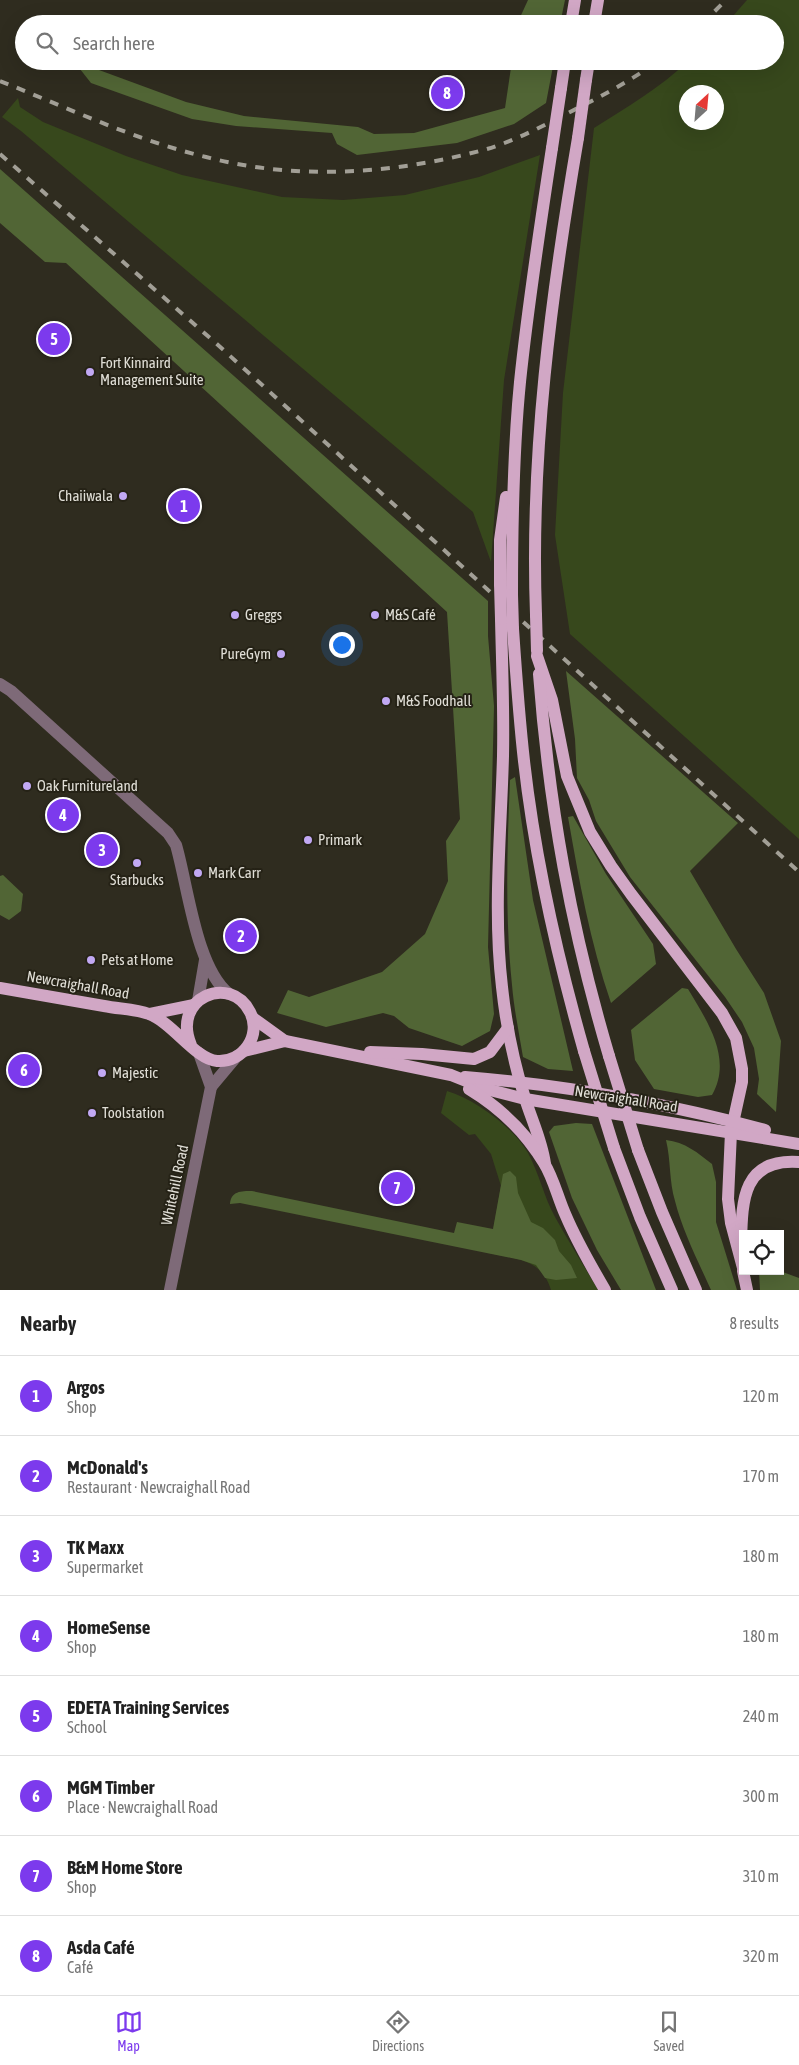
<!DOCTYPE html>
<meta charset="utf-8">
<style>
:root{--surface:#fff;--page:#f2f2f2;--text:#222;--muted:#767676;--line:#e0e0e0;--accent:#7c3aed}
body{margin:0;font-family:"Asap Condensed",sans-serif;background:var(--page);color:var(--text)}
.controls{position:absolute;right:15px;bottom:15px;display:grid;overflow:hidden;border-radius:0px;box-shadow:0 5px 20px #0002}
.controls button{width:45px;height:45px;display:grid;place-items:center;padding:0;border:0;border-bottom:1px solid var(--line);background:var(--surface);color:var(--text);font:25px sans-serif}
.compass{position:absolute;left:679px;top:85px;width:45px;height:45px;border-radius:50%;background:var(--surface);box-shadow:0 5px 20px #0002;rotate:26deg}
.you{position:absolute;left:341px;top:644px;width:18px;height:18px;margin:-12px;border:4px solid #fff;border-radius:50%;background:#1a73e8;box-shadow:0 0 0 8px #1a73e833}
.badge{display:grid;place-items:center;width:32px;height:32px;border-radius:50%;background:var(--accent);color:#fff;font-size:16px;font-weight:700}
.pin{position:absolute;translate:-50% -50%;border:2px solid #fff;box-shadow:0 1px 5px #0006}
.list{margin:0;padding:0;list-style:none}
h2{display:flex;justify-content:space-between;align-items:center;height:65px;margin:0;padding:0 20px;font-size:21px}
h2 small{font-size:16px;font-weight:400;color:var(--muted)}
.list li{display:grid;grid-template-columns:32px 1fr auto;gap:15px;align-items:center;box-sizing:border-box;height:80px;padding:0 20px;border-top:1px solid var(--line)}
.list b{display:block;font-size:19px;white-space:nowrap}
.list p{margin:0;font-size:16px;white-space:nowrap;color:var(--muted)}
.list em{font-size:16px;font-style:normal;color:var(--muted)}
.icon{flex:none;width:28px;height:28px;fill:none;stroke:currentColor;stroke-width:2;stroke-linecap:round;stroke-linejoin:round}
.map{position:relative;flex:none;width:799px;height:1290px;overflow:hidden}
.search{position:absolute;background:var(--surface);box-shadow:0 5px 20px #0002;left:15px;right:15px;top:15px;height:55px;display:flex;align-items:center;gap:12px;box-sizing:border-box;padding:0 18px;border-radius:28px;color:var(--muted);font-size:19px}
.sheet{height:705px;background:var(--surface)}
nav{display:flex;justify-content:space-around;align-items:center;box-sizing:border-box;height:70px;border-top:1px solid var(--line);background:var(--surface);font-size:14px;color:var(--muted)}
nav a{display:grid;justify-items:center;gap:2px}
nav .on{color:var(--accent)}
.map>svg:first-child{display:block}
.green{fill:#37481c;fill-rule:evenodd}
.forest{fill:#516535}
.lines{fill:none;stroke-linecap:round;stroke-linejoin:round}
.minor{stroke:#7e6a78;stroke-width:12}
.major{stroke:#d1a7c5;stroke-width:12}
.rail{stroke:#a29f96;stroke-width:4;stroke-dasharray:9 9;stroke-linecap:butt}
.major-bridge{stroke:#d1a7c5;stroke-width:12}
.poi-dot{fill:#c1a8f3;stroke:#252216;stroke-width:2}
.labels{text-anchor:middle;stroke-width:4;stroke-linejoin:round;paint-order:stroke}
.poi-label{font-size:15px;fill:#e0ded6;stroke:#252216;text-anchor:start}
.street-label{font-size:15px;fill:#e0ded6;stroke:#252216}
</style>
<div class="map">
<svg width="799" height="1290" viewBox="0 0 799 1290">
<rect width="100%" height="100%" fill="#2f2c1f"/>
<!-- green -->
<g class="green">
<path d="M747,0h52v839l-229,-205 -15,-99 8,-142 31,-265c33,-21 66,-40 94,-67h87v-37h-49zM716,92v30h-30v-30z"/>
<path d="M18,98l2,9 23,15 83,34 56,19 100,22 61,3 62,-5 74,-18 61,-22 -36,225 -13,182 -18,-50 -452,-381 -19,-14z"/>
<path d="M447,1091c29,9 66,36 81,62 11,20 16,44 27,64 14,25 29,49 43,73h-47c-9,-31 -35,-31 -62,-37l12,-67 -10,-32 -16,-20 -6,1 -28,-22z"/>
</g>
<!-- forest -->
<g class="forest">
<path d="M528,0h37l-5,24h-43z"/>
<path d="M77,61h20l2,9 87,32 58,14 114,11 16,7 40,-1 91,-25 7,-47h42l-8,42 -32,21 -57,19 -100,12 -20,-11 -5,-11 -96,-7 -44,-7 -101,-36 -15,-19z"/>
<path d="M0,169l488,432v35l6,70 -6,241 6,67 -4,17 -28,15 -53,-18 -15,-12 -11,-3 -57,14 -49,-14 11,-23 21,7 73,-25 43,-38 23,-53 -2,-40 14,-22 -13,-207 -381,-349 -21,-1 -45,-39z"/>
<path d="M566,671l172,152 -48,48 46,78 28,44 17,48 -5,71 -19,-18 2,-15 -5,-31 -12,-26 -17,-25 -95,-120 -34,-56 -7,-21 -12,-22 -2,-39z"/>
<path d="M515,777l18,123 40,171 -25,-2 -25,-12c-4,-24 -9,-48 -11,-72 -7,-68 -5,-136 -2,-205z"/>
<path d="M573,816l33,58 47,70 3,20 -45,39c-21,-61 -32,-123 -43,-186z"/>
<path d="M3,875l20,19 -2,17 -12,9 -9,-5v-39z"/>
<path d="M682,988l6,1c19,32 45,69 24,106l-14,2 -44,-8 -19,-29 -4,-30z"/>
<path d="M576,1123l16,1 64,166h-35l-24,-40 -25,-52 -23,-66 5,-6z"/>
<path d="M666,1140c19,2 32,13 46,24l4,18v40l21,68h-26c-13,-29 -28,-58 -36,-89 -6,-20 -4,-40 -9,-61z"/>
<path d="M510,1171l6,6 2,16 13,29 12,6 12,12 4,11 12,14 6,13 -21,2 -11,-2 -9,-13 -15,-5 -281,-57 -10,1c1,-13 11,-13 22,-13l202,42 3,-11 36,7 10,-55z"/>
<path d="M759,1271h21l19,7v12h-39z"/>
</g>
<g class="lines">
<!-- minor -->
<g class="minor">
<path d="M0,684l11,7 157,142 8,12c12,41 20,123 53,149"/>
<path d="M198,1001l7,-41"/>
<path d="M211,1087l26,-31"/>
<path d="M170,1290l41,-203 -12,-34"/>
</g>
<!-- major -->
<g class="major">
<path d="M571,24l4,-24"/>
<path d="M594,24l4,-24"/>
<path d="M586,80l3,-19"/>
<path d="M561,88l4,-27"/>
<path d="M500,584v-44l6,-43"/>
<path d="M512,595c0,-71 1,-142 8,-213 8,-78 20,-156 32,-234"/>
<path d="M536,615c-6,-161 15,-319 42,-477"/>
<path d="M501,619c1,46 3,91 2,137 -2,77 -10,155 -1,231 4,37 11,73 22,108 7,24 18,45 21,69"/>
<path d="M513,629c3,44 6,88 11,132 11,98 33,195 60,290"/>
<path d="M537,656l15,44 15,76 23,56 21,34 20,28 91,119 14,25 6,31v13l-11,50 -3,67 3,24 12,45"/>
<path d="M539,674c10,133 32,254 70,382"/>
<path d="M0,988c35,6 70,12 104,18 15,3 32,3 45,8 24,9 46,45 68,47 26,2 45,-26 33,-49 -20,-39 -79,-14 -59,33"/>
<path d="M150,1014l44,-9"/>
<path d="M253,1018l32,23 166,34 35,14 39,10 274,45"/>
<path d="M244,1051l41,-10"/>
<path d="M370,1052l52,2 52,5 16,-7 18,-24"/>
<path d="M465,1077c100,8 204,27 300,53"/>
<path d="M469,1089c30,18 57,44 75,74 10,16 14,36 22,53 11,26 25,50 39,74"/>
<path d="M614,1148l26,69 32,73"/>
<path d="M638,1150l24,62 34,78"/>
<path d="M741,1244c1,-43 1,-86 58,-82"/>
<path d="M743,1271l4,19"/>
</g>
<!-- rail -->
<g class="rail">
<path d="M702,24l24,-24"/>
<path d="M0,81c68,27 135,59 206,76 91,24 190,17 281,-8 27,-8 54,-22 79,-35 32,-16 63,-32 92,-53"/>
<path d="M0,154l218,191 581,527"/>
</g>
<!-- major-bridge -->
<g class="major-bridge">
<path d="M578,138l8,-58"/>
<path d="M552,148l9,-60"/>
<path d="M500,584l1,35"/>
<path d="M512,595l1,34"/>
<path d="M536,615l1,36"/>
<path d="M584,1051l30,97"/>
<path d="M609,1056l29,94"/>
</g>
</g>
<!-- markers -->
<g class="poi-dot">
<circle cx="90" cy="372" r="5"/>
<circle cx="123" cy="496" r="5"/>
<circle cx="235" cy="615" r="5"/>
<circle cx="375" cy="615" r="5"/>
<circle cx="281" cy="654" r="5"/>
<circle cx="386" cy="701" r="5"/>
<circle cx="27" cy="786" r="5"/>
<circle cx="308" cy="840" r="5"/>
<circle cx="137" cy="863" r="5"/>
<circle cx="198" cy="873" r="5"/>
<circle cx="91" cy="960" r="5"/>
<circle cx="102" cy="1073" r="5"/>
<circle cx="92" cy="1113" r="5"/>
</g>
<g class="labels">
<!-- poi labels -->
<g class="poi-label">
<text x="100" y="368">Fort Kinnaird<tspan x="100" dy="17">Management Suite</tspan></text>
<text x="113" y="501" text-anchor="end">Chaiiwala</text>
<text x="245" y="620">Greggs</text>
<text x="385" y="620">M&amp;S Café</text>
<text x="271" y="659" text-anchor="end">PureGym</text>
<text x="396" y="706">M&amp;S Foodhall</text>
<text x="37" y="791">Oak Furnitureland</text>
<text x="318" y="845">Primark</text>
<text x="208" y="878">Mark Carr</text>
<text x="137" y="885" text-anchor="middle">Starbucks</text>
<text x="101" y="965">Pets at Home</text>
<text x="112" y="1078">Majestic</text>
<text x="102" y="1118">Toolstation</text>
</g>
<!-- street labels -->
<g class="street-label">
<text transform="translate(78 985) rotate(10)" y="5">Newcraighall Road</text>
<text transform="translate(626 1099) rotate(9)" y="5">Newcraighall Road</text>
<text transform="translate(175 1185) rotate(-78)" y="5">Whitehill Road</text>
</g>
</g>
</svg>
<div class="controls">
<button><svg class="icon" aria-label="locate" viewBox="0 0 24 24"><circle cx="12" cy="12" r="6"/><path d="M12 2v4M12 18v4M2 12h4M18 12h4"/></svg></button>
</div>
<svg class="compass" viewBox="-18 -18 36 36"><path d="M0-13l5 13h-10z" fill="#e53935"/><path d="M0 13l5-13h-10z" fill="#767676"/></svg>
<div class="you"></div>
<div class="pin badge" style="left:184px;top:506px">1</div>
<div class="pin badge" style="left:241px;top:936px">2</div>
<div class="pin badge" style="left:102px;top:850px">3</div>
<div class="pin badge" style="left:63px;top:815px">4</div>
<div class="pin badge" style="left:54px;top:339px">5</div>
<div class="pin badge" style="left:24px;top:1070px">6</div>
<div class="pin badge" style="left:397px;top:1188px">7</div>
<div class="pin badge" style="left:447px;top:93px">8</div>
<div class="search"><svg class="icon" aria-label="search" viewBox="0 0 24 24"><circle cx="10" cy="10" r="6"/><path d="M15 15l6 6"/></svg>Search here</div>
</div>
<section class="sheet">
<h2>Nearby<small>8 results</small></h2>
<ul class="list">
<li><span class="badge">1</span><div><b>Argos</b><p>Shop</p></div><em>120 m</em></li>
<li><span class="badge">2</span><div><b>McDonald's</b><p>Restaurant · Newcraighall Road</p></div><em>170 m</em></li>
<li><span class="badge">3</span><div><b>TK Maxx</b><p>Supermarket</p></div><em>180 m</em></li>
<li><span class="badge">4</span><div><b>HomeSense</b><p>Shop</p></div><em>180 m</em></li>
<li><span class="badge">5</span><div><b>EDETA Training Services</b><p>School</p></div><em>240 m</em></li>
<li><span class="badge">6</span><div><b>MGM Timber</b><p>Place · Newcraighall Road</p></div><em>300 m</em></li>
<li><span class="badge">7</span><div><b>B&amp;M Home Store</b><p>Shop</p></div><em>310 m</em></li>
<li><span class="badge">8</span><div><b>Asda Café</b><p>Café</p></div><em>320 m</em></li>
</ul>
</section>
<nav>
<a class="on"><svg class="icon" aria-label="map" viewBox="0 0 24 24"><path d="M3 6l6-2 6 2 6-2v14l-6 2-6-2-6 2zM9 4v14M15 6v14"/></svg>Map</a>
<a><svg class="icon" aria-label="directions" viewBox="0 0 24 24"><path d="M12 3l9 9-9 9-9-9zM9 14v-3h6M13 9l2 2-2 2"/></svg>Directions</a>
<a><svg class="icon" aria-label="saved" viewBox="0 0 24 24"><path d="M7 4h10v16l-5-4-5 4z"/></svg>Saved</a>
</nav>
